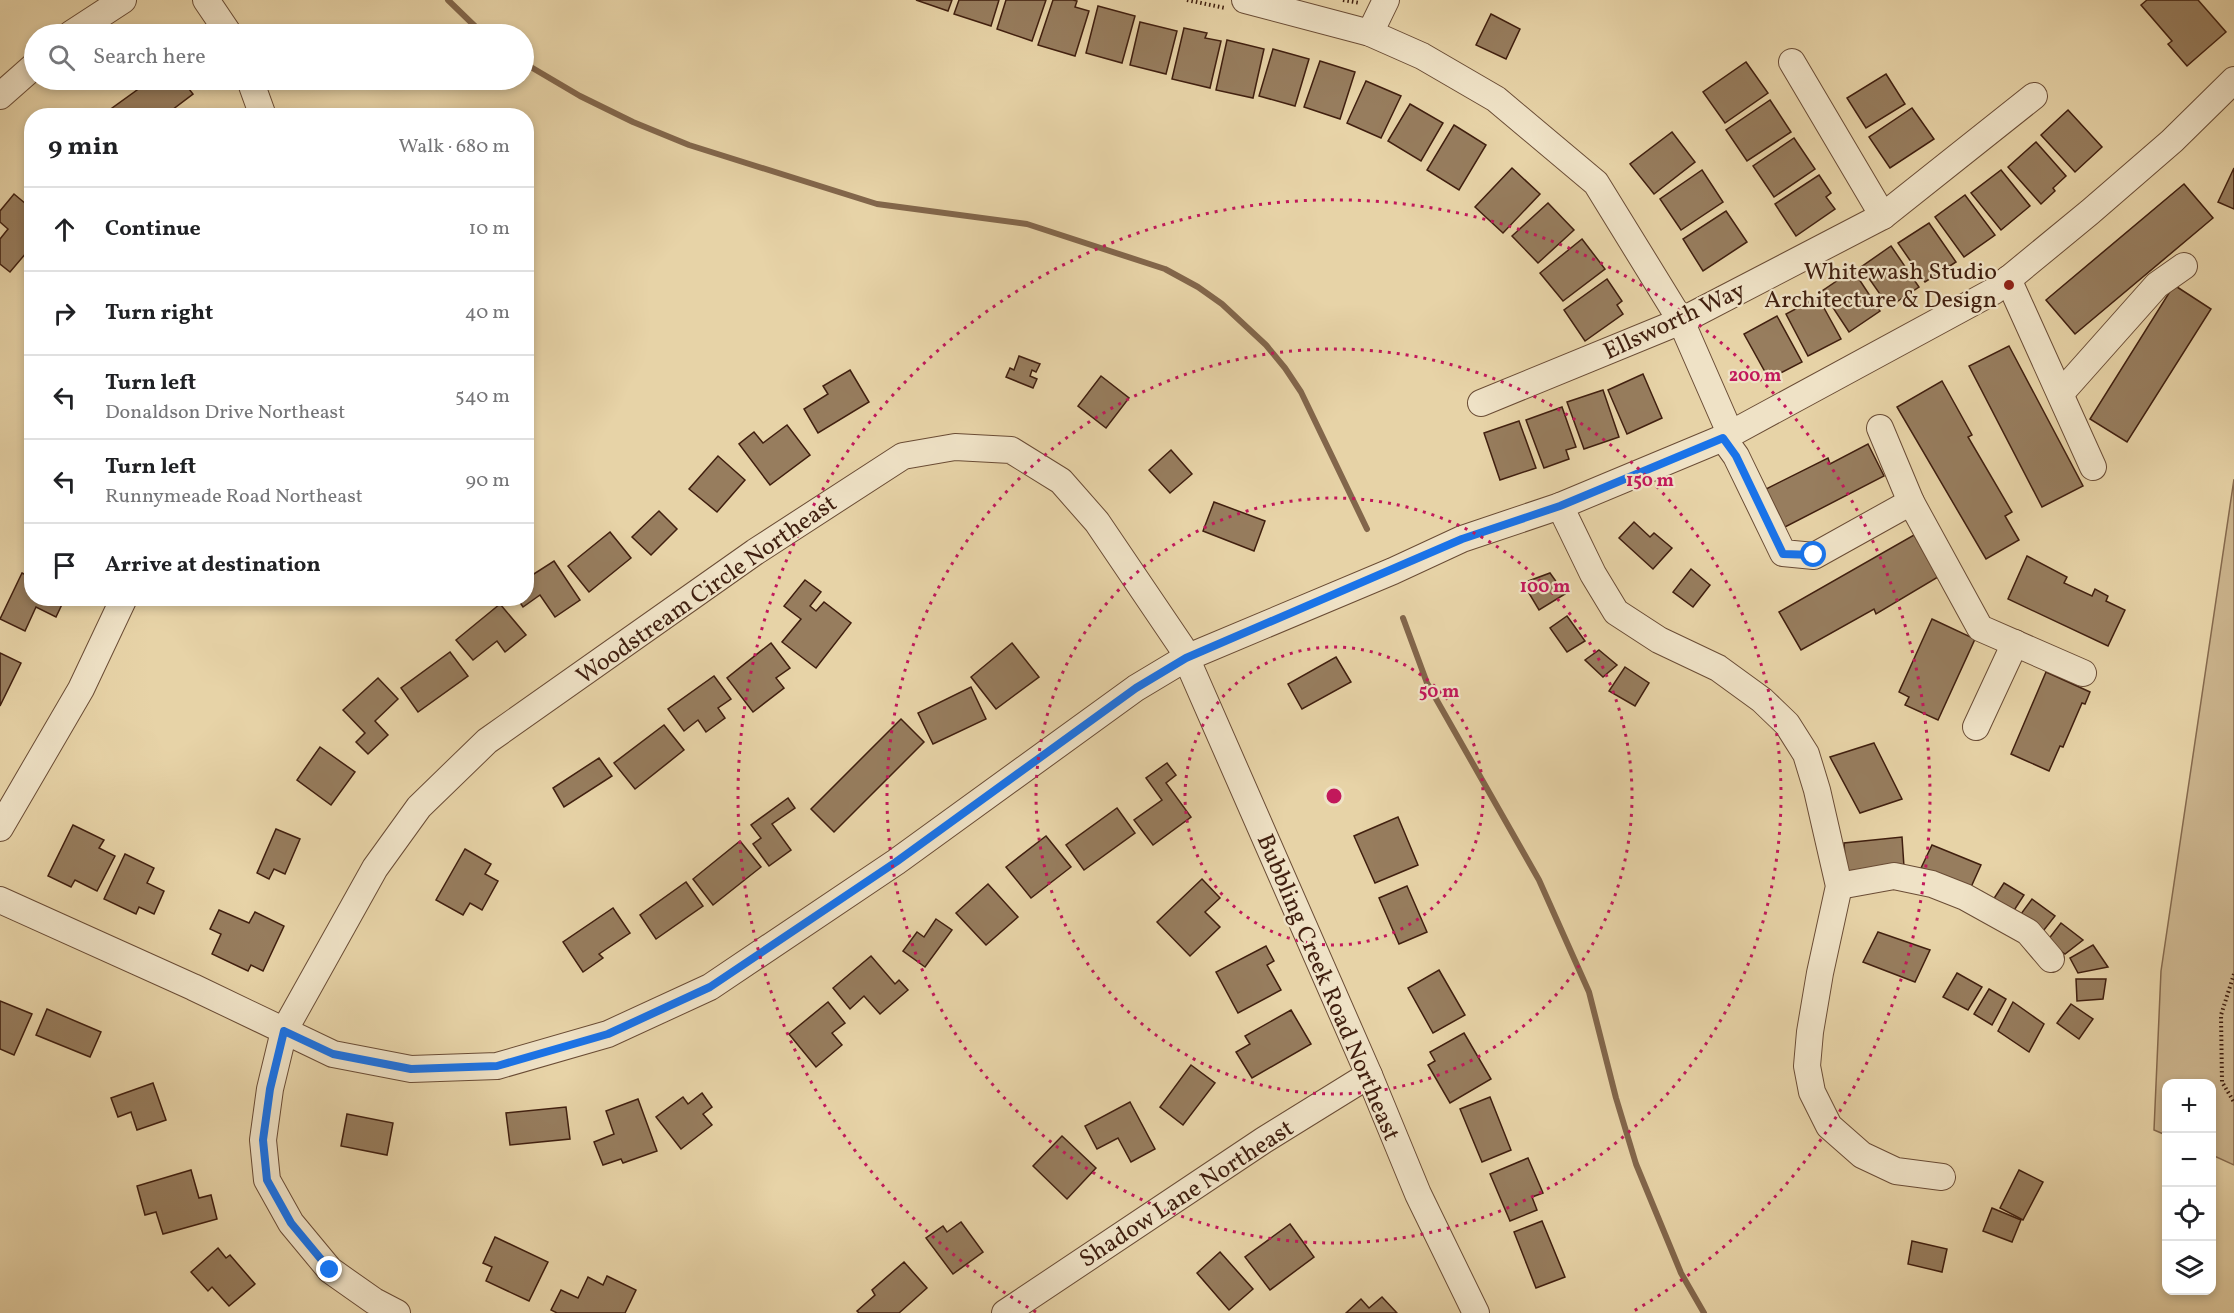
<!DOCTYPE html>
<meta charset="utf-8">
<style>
:root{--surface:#fff;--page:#f2f2f2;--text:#202124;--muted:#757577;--line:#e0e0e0}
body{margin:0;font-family:Vollkorn,serif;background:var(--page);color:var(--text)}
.controls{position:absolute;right:18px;bottom:18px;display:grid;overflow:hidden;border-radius:12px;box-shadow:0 3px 9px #0003}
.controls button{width:54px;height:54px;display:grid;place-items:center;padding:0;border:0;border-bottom:2px solid var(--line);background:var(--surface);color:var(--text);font:30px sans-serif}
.stop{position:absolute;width:18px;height:18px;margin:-14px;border:4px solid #1a73e8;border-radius:50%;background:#fff}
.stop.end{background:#1a73e8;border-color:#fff;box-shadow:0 2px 6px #0008}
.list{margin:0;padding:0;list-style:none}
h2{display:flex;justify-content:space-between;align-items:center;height:78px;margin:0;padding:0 24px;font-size:26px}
h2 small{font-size:20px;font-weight:400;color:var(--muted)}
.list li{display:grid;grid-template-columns:39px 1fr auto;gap:18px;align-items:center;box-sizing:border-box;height:84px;padding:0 24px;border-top:2px solid var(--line)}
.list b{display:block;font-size:22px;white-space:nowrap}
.list p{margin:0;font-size:20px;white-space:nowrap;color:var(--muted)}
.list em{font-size:20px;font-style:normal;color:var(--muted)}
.icon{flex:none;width:33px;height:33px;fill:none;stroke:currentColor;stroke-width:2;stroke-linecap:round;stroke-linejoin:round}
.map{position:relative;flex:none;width:2234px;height:1313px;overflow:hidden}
.search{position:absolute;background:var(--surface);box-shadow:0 3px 9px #0003;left:24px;top:24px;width:510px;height:66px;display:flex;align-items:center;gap:15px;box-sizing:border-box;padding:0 21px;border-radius:33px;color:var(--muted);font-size:22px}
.panel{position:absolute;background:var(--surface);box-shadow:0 3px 9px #0003;left:24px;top:108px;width:510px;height:498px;border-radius:24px}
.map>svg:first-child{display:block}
.green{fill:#cbb48d;stroke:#866a4e;stroke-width:1.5}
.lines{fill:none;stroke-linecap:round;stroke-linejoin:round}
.stream{stroke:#82664b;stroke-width:6}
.building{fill:#977d5e;stroke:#401f0f;stroke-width:1.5}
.minor-casing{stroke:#6a4c35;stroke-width:28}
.path{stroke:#401f0f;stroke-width:4;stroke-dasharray:1.5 3;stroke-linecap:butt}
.minor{stroke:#efe2c6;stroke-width:26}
.route{stroke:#1a73e8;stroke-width:8}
.ring{fill:none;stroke:#c2185b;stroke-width:3;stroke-dasharray:3 6}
.poi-dot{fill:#8f2418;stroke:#efe2c6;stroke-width:2}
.labels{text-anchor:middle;stroke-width:4.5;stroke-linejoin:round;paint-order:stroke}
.poi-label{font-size:24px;fill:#401f0f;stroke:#efe2c6;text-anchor:end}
.street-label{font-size:24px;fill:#401f0f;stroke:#efe2c6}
.centre{fill:#c2185b;stroke:#efe2c6;stroke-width:3}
.ring-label{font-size:18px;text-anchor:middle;font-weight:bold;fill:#c2185b;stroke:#efe2c6;stroke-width:4.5;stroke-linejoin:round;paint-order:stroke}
</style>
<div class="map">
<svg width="2234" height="1313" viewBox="0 0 2234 1313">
<rect width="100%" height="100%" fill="#e7d3a7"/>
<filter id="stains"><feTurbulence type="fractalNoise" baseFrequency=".00333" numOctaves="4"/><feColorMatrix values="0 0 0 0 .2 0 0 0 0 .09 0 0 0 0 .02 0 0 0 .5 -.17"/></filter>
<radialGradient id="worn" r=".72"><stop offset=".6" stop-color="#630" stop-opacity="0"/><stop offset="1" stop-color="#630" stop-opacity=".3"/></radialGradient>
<!-- green -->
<path class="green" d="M2234,479v686l-22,-10v-71h-46v51l-12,-5 7,-159z"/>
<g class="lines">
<!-- stream -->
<g class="stream">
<path d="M448,0l35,34"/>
<path d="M524,63l56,33 53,26 56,23 188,59 150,20 138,45 33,18 24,17 44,41 19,23 16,24 66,137"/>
<path d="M1403,618l24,65 112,197 50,112 27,106 20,66 45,109 23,40"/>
</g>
</g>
<!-- building -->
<g class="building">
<path d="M916,0h36l-4,11z"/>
<path d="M959,0h40l-8,26 -37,-12z"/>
<path d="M1006,0h40l-14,41 -35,-12z"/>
<path d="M1053,0h20l4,1 -2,6 14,4 -14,45 -37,-11z"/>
<path d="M2147,0h51l28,32 -39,34 -19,-22 4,-3 -31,-36z"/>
<path d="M1098,6l37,10 -13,47 -36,-10z"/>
<path d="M1491,14l29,15 -14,30 -30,-14z"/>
<path d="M1140,22l37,9 -11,43 -36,-9z"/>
<path d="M1184,28l23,5 -2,5 16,3 -11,47 -38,-9z"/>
<path d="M1227,40l37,9 -11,49 -37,-8z"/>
<path d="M1273,49l36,10 -14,47 -36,-10z"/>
<path d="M1320,61l35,11 -15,47 -36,-12z"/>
<path d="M1746,62l22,31 -43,30 -22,-31z"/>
<path d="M1886,74l19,30 -39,24 -19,-30z"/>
<path d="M151,80h31l11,14 -29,22h-53l-3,-5z"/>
<path d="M1366,81l35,15 -20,42 -34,-15z"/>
<path d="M1770,100l21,32 -44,29 -21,-31z"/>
<path d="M1410,104l33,19 -22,38 -33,-20z"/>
<path d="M1912,108l22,31 -44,29 -21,-31z"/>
<path d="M2068,110l34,37 -27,25 -34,-37z"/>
<path d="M1454,125l32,20 -27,45 -32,-20z"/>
<path d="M1672,132l23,30 -41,32 -24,-30z"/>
<path d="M1794,138l21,31 -41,28 -21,-31z"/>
<path d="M2036,142l30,34 -13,12 2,3 -14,13 -33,-37z"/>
<path d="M1512,168l28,26 -37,39 -28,-26z"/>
<path d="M2234,168v41l-16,-7z"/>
<path d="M1702,170l21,32 -42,28 -21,-31z"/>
<path d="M2001,170l29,36 -29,24 -30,-37z"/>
<path d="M1819,175l12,18 -5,4 9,12 -39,27 -21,-32z"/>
<path d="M2184,184l29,34 -138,116 -29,-34z"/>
<path d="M14,194l18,15v37l-22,26 -10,-8v-25l8,-10 -8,-7v-11z"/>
<path d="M1965,195l30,40 -31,22 -29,-40z"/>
<path d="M1548,203l26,27 -36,33 -26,-27z"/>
<path d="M1726,211l21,31 -44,29 -20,-32z"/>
<path d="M1929,223l27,39 -31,20 -27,-39z"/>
<path d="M1582,239l23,30 -42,32 -23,-28z"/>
<path d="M1891,246l28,41 -30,20 -28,-40z"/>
<path d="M1853,270l27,41 -31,21 -27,-41z"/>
<path d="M1607,279l15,22 -5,4 6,9 -38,27 -21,-31z"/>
<path d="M2174,285l37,24 -84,133 -37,-23z"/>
<path d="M1818,297l23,42 -33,17 -22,-42z"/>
<path d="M1777,316l25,46 -33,17 -25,-45z"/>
<path d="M2009,346l74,140 -41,21 -73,-141z"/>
<path d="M1019,356l21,8 -4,8 -4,-2 -2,6 7,3 -4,9 -27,-11 4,-9 4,2z"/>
<path d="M850,370l19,32 -51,31 -14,-24 24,-15 -5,-8z"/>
<path d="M1643,374l19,44 -35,16 -19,-44z"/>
<path d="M1101,376l28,22 -23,30 -28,-22z"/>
<path d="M1942,381l30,54 -4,2 44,75 -7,4 14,24 -33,19 -89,-152z"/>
<path d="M1603,390l16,47 -35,12 -17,-47z"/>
<path d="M1562,407l14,40 -10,3 3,9 -25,9 -18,-48z"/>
<path d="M1519,421l17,47 -36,12 -16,-47z"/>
<path d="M787,425l23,30 -40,30 -31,-41 15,-12 9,11z"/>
<path d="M1868,444l16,32 -99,51 -19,-38 62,-31 2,6z"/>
<path d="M1171,450l21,24 -22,19 -21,-23z"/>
<path d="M32,454v18l-7,-2z"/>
<path d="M718,456l27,24 -28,32 -28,-23z"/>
<path d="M1214,502l51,19 -11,30 -51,-20z"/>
<path d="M659,511l18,18 -26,26 -19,-18z"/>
<path d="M1634,522l16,15 4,-4 18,15 -19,21 -34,-31z"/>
<path d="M610,532l21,26 -42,34 -21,-26z"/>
<path d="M1914,535l24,42 -62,37 -2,-5 -73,41 -22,-38z"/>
<path d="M2027,556l40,21 -3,6 28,13 3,-7 13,7 -2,5 19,9 -17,36 -100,-47z"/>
<path d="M554,561l26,39 -25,17 -15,-22 -17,12 -6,-9h9v-19z"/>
<path d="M1691,569l19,16 -17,22 -20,-15z"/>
<path d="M22,573l10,5v20h33l-9,19 -20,-10 -11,24 -25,-12z"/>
<path d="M1550,573l15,21 -26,16 -16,-27z"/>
<path d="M805,580l16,12 -11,14 6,5 8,-9 27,21 -35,45 -34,-26 19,-23 -17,-13z"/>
<path d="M500,604l26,31 -21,17 -8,-11 -24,19 -17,-20z"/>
<path d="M1567,616l18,25 -18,11 -17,-24z"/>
<path d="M1932,619l43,20 -37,81 -33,-15 4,-8 -10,-5z"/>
<path d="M771,643l19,25 -14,10 8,10 -31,24 -26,-34z"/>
<path d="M1012,643l27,34 -43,32 -25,-32z"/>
<path d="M1599,650l18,15 -14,12 -18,-17z"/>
<path d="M450,652l18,24 -50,36 -17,-24z"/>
<path d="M0,653l21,10 -21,43z"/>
<path d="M1336,657l15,25 -49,27 -14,-25z"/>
<path d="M1625,667l24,16 -14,23 -26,-15z"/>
<path d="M2046,672l44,20 -5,12 -3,-1 -19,44 -3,-1 -11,25 -38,-17z"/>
<path d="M714,676l17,23 -13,9 7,10 -19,14 -8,-12 -14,11 -16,-22z"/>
<path d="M378,678l20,21 -23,22 13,14 -20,19 -12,-12 9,-9 -22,-23z"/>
<path d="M971,687l15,32 -53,25 -15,-31z"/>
<path d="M901,719l23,23 -90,90 -23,-23z"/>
<path d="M664,725l20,25 -49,39 -21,-26z"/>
<path d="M1874,743l28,56 -42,14 -30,-56z"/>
<path d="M320,747l35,25 -24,33 -34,-25z"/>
<path d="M599,758l13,18 -48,31 -11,-19z"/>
<path d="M1167,763l9,12 -10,8 25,34 -38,28 -19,-25 28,-20 -16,-22z"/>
<path d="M788,798l7,10 -23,16 19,26 -22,16 -16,-22 8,-6 -10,-13z"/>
<path d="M1117,808l18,25 -51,37 -18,-25z"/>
<path d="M1398,817l20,48 -43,18 -21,-47z"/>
<path d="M73,825l31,15 -5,8 16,8 -18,35 -22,-11 -4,7 -23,-11z"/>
<path d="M276,829l24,10 -15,35 -11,-5 -5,10 -12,-6z"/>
<path d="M1046,836l25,31 -40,31 -25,-31z"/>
<path d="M1902,837l2,30 -58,4 -2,-28z"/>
<path d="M740,841l21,26 -48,38 -20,-26z"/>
<path d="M1932,845l49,20 -10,22 -50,-19z"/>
<path d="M465,849l26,15 -6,10 13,7 -16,29 -12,-7 -7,12 -27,-15z"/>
<path d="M125,854l29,14 -7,15 17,8 -10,23 -15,-7 -3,7 -32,-15z"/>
<path d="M1202,879l18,19 -15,14 15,15 -30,29 -33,-34z"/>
<path d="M686,882l17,24 -47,33 -16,-24z"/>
<path d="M2004,883l20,12 -13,20 -20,-12z"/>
<path d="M988,884l30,33 -32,28 -30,-32z"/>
<path d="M1407,886l20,46 -28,12 -20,-46z"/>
<path d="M2032,899l23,17 -15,19 -22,-17z"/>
<path d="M613,908l17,25 -31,21 4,4 -20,14 -20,-30z"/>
<path d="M219,910l30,13 6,-11 29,14 -21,45 -12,-6 -3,6 -36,-17 9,-20 -11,-5z"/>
<path d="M936,919l16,11 -27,37 -22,-16 14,-19 7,5z"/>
<path d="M2061,923l22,17 -18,14 -18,-13z"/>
<path d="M1878,932l52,18 -15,32 -52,-20z"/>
<path d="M2093,945l15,22 -30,6 -8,-15z"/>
<path d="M1266,946l8,15 -7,4 14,25 -43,23 -22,-41z"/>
<path d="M871,956l24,28 4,-4 9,10 -28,24 -16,-18 -14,13 -17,-21z"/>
<path d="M1439,970l26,45 -32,18 -25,-45z"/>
<path d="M1957,973l25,14 -14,23 -25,-13z"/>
<path d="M2076,979h30l-3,20 -26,2z"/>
<path d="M1989,989l17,10 -14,26 -18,-11z"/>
<path d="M0,1001l32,13 -18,41 -14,-6z"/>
<path d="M828,1002l17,21 -13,10 10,12 -26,22 -27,-33z"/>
<path d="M2013,1002l31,22 -15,28 -31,-21z"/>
<path d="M2071,1004l22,15 -14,20 -22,-16z"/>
<path d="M47,1009l54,23 -11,25 -54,-22z"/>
<path d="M1291,1010l20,34 -59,34 -16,-26 14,-8 -5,-8z"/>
<path d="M1464,1033l27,46 -41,24 -22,-38 7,-4 -5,-9z"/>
<path d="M1191,1065l24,18 -32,42 -23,-18z"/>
<path d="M153,1083l13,37 -29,10 -6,-18 -13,5 -7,-19z"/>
<path d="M702,1093l10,14 -9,7 9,11 -31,24 -25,-32 27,-20 5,7z"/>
<path d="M1490,1097l21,53 -29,12 -22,-53z"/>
<path d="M638,1099l19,52 -34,12 -2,-4 -18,6 -9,-23 20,-8 -8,-23z"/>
<path d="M1130,1102l25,47 -24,13 -13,-24 -21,11 -12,-23z"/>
<path d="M566,1107l4,32 -60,6 -4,-32z"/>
<path d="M347,1114l46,9 -6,32 -46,-9z"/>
<path d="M1062,1136l34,32 -29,31 -34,-33z"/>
<path d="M1528,1158l15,35 -11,4 5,13 -27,11 -20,-47z"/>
<path d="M191,1170l8,28 12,-3 6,24 -54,15 -7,-22 -11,3 -8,-29z"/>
<path d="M2019,1170l24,12 -20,38 -23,-12z"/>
<path d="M1992,1208l29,12 -9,22 -29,-11z"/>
<path d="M1542,1221l23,56 -29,11 -22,-56z"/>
<path d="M961,1222l22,30 -30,22 -27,-36 17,-12 4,6z"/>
<path d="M1290,1224l24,33 -44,33 -25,-33z"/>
<path d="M495,1237l53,25 -19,39 -43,-20 6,-14 -9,-4z"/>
<path d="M1912,1241l35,8 -5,23 -34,-8z"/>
<path d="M218,1248l8,10 4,-3 25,29 -26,22 -17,-19 -4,4 -17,-19z"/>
<path d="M1220,1252l33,37 -24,21 -32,-37z"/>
<path d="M904,1262l23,26 -28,25h-40l-2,-2 18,-16 -3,-5z"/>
<path d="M607,1276l29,14 -11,23h-68l-6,-3 10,-20 17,8 10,-21 15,8z"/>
<path d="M1382,1297l15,16h-51l15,-14 8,9z"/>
</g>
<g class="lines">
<defs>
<g id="minor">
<path d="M206,0l23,34"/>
<path d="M1245,0l125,33 52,23 74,43 100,84 85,138 49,112"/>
<path d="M1370,33l16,-33"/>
<path d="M71,34l52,-34"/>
<path d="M1792,62l91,154"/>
<path d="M250,80l13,36"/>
<path d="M0,96l34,-30"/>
<path d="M2008,279l85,188"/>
<path d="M2061,393l96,-108 27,-19"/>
<path d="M1481,403l200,-82 202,-105 151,-120"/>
<path d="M1880,428l31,74"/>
<path d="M1723,438l13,18 47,97 31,3 97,-54 69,126 103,45"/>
<path d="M1560,506l33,68 23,38 43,28 59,28 44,32 25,24 19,30 11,36 22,96 -19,87 -10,59 -3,34 5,26 17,34 33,29 34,16 46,6"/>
<path d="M1976,727l39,-84"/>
<path d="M0,828l81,-139 43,-91"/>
<path d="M1839,886l55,-10 38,8 33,13 63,35 23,27"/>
<path d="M0,900l193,87 140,67 78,15 86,-3 111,-32 102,-47 186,-125 240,-174 50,-30 207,-87 69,-32 98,-33 163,-68 271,-147 96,-79 82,-71 62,-61"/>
<path d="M397,1313l-23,-12 -44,-31 -39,-47 -24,-43 -4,-40 7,-51 14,-58 91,-163 44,-61 68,-66 268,-189 148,-96 52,-9 56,3 50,31 36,41 84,124 188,429 49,119 58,119"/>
<path d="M1005,1313l259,-173 105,-65"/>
</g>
</defs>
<!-- minor casing -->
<use href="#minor" class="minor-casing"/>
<!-- path -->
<g class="path">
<path d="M1187,0l38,8"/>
<path d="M1343,0l17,3"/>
<path d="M2234,974l-13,41 1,67 12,20"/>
</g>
<!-- minor -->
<use href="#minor" class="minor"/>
</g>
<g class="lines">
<!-- route -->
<path class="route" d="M330,1270l-39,-47 -24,-43 -4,-40 7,-51 14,-58 49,23 78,15 86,-3 111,-32 102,-47 186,-125 240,-174 50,-30 276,-119 98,-33 163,-68 13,18 47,98 31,1"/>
</g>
<!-- distance rings -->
<g class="ring">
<circle cx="1334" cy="796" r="149"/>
<circle cx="1334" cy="796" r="298"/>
<circle cx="1334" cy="796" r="447"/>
<path d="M1036 1312A596 596 0 1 1 1632 1312"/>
</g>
<!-- markers -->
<circle class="poi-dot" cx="2009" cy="285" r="6"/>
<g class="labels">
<!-- poi labels -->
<g class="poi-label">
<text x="1997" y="279">Whitewash Studio<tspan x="1997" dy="28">Architecture &amp; Design</tspan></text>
</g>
<!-- street labels -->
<g class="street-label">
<text transform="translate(1674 320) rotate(-25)" y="8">Ellsworth Way</text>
<text transform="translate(706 589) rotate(-35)" y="8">Woodstream Circle Northeast</text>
<text transform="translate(1329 987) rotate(67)" y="8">Bubbling Creek Road Northeast</text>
<text transform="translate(1186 1193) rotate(-33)" y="8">Shadow Lane Northeast</text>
</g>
</g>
<circle cx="1334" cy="796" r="9" class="centre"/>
<g class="ring-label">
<text x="1755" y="381">200 m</text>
<text x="1650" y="486">150 m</text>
<text x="1545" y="592">100 m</text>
<text x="1439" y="697">50 m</text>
</g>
<rect width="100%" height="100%" filter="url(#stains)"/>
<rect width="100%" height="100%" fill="url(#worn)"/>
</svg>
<div class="controls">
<button>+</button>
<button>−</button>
<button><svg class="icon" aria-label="locate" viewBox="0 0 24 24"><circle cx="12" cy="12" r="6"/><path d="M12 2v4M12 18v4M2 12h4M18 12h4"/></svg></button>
<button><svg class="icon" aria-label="layers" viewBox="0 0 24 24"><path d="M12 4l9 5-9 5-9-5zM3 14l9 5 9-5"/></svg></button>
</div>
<div class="stop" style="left:1814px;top:555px"></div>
<div class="stop end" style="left:330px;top:1270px"></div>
<div class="search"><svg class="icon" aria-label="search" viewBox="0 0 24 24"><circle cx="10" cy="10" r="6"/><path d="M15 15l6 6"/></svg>Search here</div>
<section class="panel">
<h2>9 min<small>Walk · 680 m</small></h2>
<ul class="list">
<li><svg class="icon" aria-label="ahead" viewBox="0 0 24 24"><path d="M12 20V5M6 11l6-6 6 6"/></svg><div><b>Continue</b></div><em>10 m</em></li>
<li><svg class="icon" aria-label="right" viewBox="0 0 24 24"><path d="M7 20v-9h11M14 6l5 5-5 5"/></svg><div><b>Turn right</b></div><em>40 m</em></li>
<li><svg class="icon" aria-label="left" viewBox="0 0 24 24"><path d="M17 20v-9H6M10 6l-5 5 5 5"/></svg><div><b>Turn left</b><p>Donaldson Drive Northeast</p></div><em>540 m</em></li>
<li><svg class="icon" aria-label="left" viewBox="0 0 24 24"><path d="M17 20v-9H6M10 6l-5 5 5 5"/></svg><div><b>Turn left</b><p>Runnymeade Road Northeast</p></div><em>90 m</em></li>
<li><svg class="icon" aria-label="arrive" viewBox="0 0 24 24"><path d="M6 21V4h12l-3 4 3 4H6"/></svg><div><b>Arrive at destination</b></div></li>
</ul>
</section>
</div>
